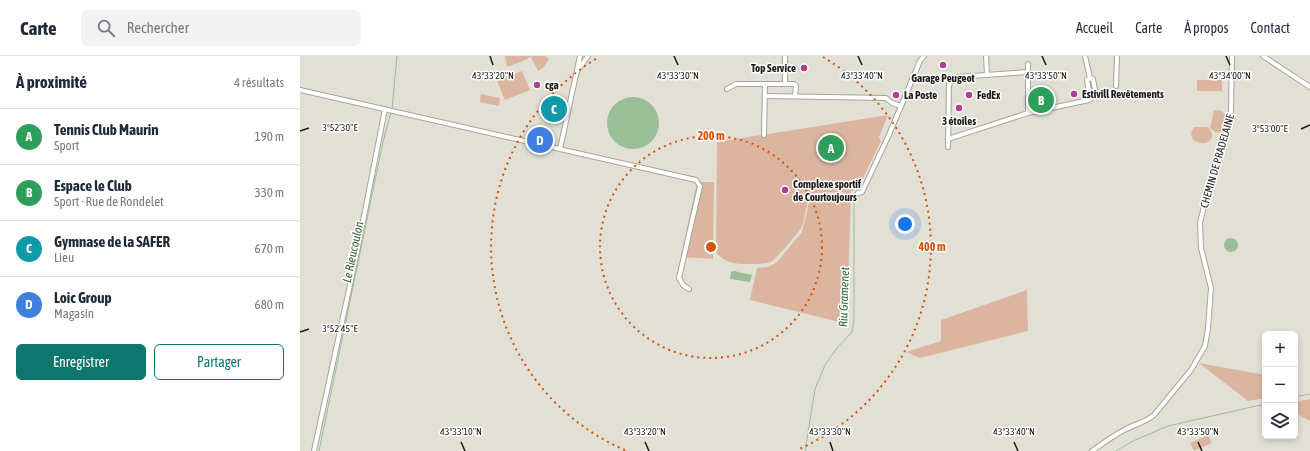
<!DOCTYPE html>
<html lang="fr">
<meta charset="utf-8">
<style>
:root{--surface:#fff;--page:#f2f2f3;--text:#1f2937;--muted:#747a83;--line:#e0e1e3;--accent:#0f766e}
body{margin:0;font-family:"Asap Condensed",sans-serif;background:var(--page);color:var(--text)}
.controls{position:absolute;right:12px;bottom:12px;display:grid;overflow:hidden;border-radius:6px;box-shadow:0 2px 6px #0003}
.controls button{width:36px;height:36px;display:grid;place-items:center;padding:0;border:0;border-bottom:1px solid var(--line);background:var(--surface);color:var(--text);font:20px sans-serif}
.you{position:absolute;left:605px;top:168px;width:14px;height:14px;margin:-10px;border:3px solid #fff;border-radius:50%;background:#1a73e8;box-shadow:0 0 0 6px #1a73e833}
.badge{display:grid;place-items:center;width:26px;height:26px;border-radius:50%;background:var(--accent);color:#fff;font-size:13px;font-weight:700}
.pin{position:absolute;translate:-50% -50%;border:2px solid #fff;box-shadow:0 1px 4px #0006}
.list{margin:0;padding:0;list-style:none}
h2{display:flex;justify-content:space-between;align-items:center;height:52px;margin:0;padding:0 16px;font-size:17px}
h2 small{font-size:13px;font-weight:400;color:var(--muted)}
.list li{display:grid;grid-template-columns:26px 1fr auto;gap:12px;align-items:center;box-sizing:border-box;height:56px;padding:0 16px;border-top:1px solid var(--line)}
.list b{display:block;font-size:15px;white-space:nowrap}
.list p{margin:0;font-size:13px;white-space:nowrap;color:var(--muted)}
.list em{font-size:13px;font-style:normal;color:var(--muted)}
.actions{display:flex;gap:8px;padding:12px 16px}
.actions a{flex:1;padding:9px 0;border:1px solid var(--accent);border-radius:6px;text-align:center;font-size:14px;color:var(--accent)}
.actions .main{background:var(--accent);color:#fff}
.icon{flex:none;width:22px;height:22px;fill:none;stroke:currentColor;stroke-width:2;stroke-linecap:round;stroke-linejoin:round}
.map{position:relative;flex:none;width:1010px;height:395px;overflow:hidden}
header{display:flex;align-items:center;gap:24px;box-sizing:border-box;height:56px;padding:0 20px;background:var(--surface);border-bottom:1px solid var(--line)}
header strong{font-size:19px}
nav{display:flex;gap:22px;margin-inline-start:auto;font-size:14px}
.search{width:280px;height:36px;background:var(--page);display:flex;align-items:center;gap:10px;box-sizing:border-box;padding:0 14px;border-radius:6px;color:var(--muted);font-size:15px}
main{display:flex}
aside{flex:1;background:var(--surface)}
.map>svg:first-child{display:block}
.green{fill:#dcb5a0}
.water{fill:#99be98}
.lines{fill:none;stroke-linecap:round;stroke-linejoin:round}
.stream{stroke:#99be98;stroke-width:1}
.minor-casing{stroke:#a7a59b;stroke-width:6}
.minor{stroke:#fff;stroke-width:4}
.ticks{fill:none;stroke:#1a1916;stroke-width:1.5}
.ring{fill:none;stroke:#d3530d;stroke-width:2;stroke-dasharray:2 4}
.poi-dot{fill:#b43d94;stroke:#fff;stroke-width:1.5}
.labels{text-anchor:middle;stroke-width:3;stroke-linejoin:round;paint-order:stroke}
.poi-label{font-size:11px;font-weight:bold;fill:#1a1916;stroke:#fff;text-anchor:start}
.street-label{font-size:11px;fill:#1a1916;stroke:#fff}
.water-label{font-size:12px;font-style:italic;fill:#2d612f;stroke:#fff}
.ticks-label{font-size:10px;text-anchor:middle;fill:#1a1916;stroke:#fff;stroke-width:3;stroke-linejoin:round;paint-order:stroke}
.centre{fill:#d3530d;stroke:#fff;stroke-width:2}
.ring-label{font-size:12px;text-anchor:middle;font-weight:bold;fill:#d3530d;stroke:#fff;stroke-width:3;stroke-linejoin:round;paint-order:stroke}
</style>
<header>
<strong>Carte</strong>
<div class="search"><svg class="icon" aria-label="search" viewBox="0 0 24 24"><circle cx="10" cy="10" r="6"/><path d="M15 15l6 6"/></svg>Rechercher</div>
<nav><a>Accueil</a><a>Carte</a><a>À propos</a><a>Contact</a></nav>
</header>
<main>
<aside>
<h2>À proximité<small>4 résultats</small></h2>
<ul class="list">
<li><span class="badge" style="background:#2e9e5b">A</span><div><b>Tennis Club Maurin</b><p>Sport</p></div><em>190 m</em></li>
<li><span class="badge" style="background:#2e9e5b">B</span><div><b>Espace le Club</b><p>Sport · Rue de Rondelet</p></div><em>330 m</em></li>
<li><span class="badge" style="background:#0f9aa8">C</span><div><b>Gymnase de la SAFER</b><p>Lieu</p></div><em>670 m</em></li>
<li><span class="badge" style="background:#3f7fe0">D</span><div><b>Loic Group</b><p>Magasin</p></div><em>680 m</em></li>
</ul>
<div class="actions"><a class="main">Enregistrer</a><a>Partager</a></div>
</aside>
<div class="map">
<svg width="1010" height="395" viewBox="0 0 1010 395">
<rect width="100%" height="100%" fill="#e2e0d5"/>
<!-- green -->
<g class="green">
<path d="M205,0h27l-9,5 -16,6z"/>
<path d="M233,0h12l4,3 -5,8 -6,4 -7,-14z"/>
<path d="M222,15l8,19 -25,10 -8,-19z"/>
<rect x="897" y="24" width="25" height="11"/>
<path d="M181,38l19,4 -1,8 -19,-4z"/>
<path d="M914,54l8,1 3,3v7l-5,12 -5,-1 -5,-4z"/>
<path d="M588,59l-9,22 2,4 -23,47 -7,3 -4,133 -97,-24 7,-32 11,-1 9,-5 25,-30 7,-29 3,-4 35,-7 -32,1c-11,9 -8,21 -13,33 -1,4 -26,33 -30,35 -7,4 -19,3 -27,3 -12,0 -22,-2 -29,-12l1,-110z"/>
<path d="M894,71h14c11,12 -2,21 -15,13l-2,-7z"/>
<path d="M397,126h17l-1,77 -32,-2z"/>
<path d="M727,234l1,41 -108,27 -14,-6 35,-11v-21z"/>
<path d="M899,307l66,12v23l-17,3z"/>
<path d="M1010,343v22l-15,-8v-11z"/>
<path d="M908,379l4,8 -18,8 -4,-8z"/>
</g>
<!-- water -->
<g class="water">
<circle cx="333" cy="67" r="26"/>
<circle cx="931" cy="189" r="7"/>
<path d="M434,215l18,4 -2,7 -20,-3 1,-7z"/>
</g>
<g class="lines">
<!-- stream -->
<g class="stream">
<path d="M92,53l5,-53"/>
<path d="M995,341l15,-3"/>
<path d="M19,395l64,-309 8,-30"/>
<path d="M505,395l10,-62 10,-24 12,-17 15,-16 2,-12v-117"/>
<path d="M816,395l17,-10 35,-15 97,-22"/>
</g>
<defs>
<g id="minor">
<path d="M686,0l1,18"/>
<path d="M785,0l5,22 3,1 2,11 -3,2 -3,-1 -2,-11 3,-2"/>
<path d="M963,0l47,31"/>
<path d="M728,8v49"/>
<path d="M278,14l10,-14"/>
<path d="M485,28v-28"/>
<path d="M816,30l1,-30"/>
<path d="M427,33l9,-5h29"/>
<path d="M0,34l396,90 4,6 -21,92 4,7 6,4"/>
<path d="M465,40l121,2 6,5 9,3"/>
<path d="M464,79l1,-51h29l2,2 -1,10"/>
<path d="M648,83l80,-26 61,-13 2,-2v-6"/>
<path d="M648,91l1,-62 3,-5 5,-3 71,-5"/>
<path d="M260,93l20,-93"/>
<path d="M558,137l4,-1 26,-55 32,-76 4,-5"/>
<path d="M14,395l42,-194 29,-148"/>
<path d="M792,395c11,-8 22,-16 34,-22 10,-5 20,-7 28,-14l37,-45 14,-24 3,-18 3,-40 -10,-40 -1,-25 12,-50 14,-40 5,-22 1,-55"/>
</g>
</defs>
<!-- minor casing -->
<use href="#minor" class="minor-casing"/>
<!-- minor -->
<use href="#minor" class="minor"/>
</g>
<!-- ticks -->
<path class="ticks" d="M190,0l3,9M374,0l4,9M558,0l4,9M742,0l4,9M926,0l4,9M1001,73l9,-4M0,75l9,-3M0,276l9,-3M161,386l4,9M345,386l4,9M530,386l3,9M714,386l4,9M898,386l4,9"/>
<!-- distance rings -->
<g class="ring">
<circle cx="411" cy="191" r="111"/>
<path d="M325 394A221 221 0 0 1 299 1M523 1A221 221 0 0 1 497 394"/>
</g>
<!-- markers -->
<g class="poi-dot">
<circle cx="643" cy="9" r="4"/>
<circle cx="504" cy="12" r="4"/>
<circle cx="237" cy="29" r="4"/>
<circle cx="774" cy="38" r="4"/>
<circle cx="596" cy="39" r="4"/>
<circle cx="669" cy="39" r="4"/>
<circle cx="659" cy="52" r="4"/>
<circle cx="485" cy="134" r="4"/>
</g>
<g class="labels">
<!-- poi labels -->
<g class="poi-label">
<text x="496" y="16" text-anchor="end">Top Service</text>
<text x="643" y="26" text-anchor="middle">Garage Peugeot</text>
<text x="245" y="33">cga</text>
<text x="782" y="42">Estivill Revêtements</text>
<text x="604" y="43">La Poste</text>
<text x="677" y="43">FedEx</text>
<text x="659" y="69" text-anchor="middle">3 étoiles</text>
<text x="493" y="132">Complexe sportif<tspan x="493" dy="13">de Courtoujours</tspan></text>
</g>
<!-- street labels -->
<g class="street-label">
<text transform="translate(917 105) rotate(-74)" y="4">CHEMIN DE PRADELAINE</text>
</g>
<!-- water labels -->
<g class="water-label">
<text transform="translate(53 196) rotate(-78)" y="4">Le Rieucoulon</text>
<text transform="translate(544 241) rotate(-88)" y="4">Riu Gramenet</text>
</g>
</g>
<g class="ticks-label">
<text x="193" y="23">43°33'20"N</text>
<text x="378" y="23">43°33'30"N</text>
<text x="562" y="23">43°33'40"N</text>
<text x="746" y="23">43°33'50"N</text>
<text x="930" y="23">43°34'00"N</text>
<text x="40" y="75">3°52'30"E</text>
<text x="970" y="76">3°53'00"E</text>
<text x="40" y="276">3°52'45"E</text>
<text x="161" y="379">43°33'10"N</text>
<text x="345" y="379">43°33'20"N</text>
<text x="530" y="379">43°33'30"N</text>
<text x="714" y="379">43°33'40"N</text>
<text x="898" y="379">43°33'50"N</text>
</g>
<circle cx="411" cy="191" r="6" class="centre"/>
<g class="ring-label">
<text x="411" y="84">200 m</text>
<text x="632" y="195">400 m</text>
</g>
</svg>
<div class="controls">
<button>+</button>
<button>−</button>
<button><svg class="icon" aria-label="layers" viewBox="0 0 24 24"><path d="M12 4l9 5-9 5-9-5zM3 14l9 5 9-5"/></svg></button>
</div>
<div class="you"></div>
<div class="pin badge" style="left:531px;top:92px;background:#2e9e5b">A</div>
<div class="pin badge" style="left:741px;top:44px;background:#2e9e5b">B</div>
<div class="pin badge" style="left:254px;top:53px;background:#0f9aa8">C</div>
<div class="pin badge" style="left:240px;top:84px;background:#3f7fe0">D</div>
</div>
</main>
